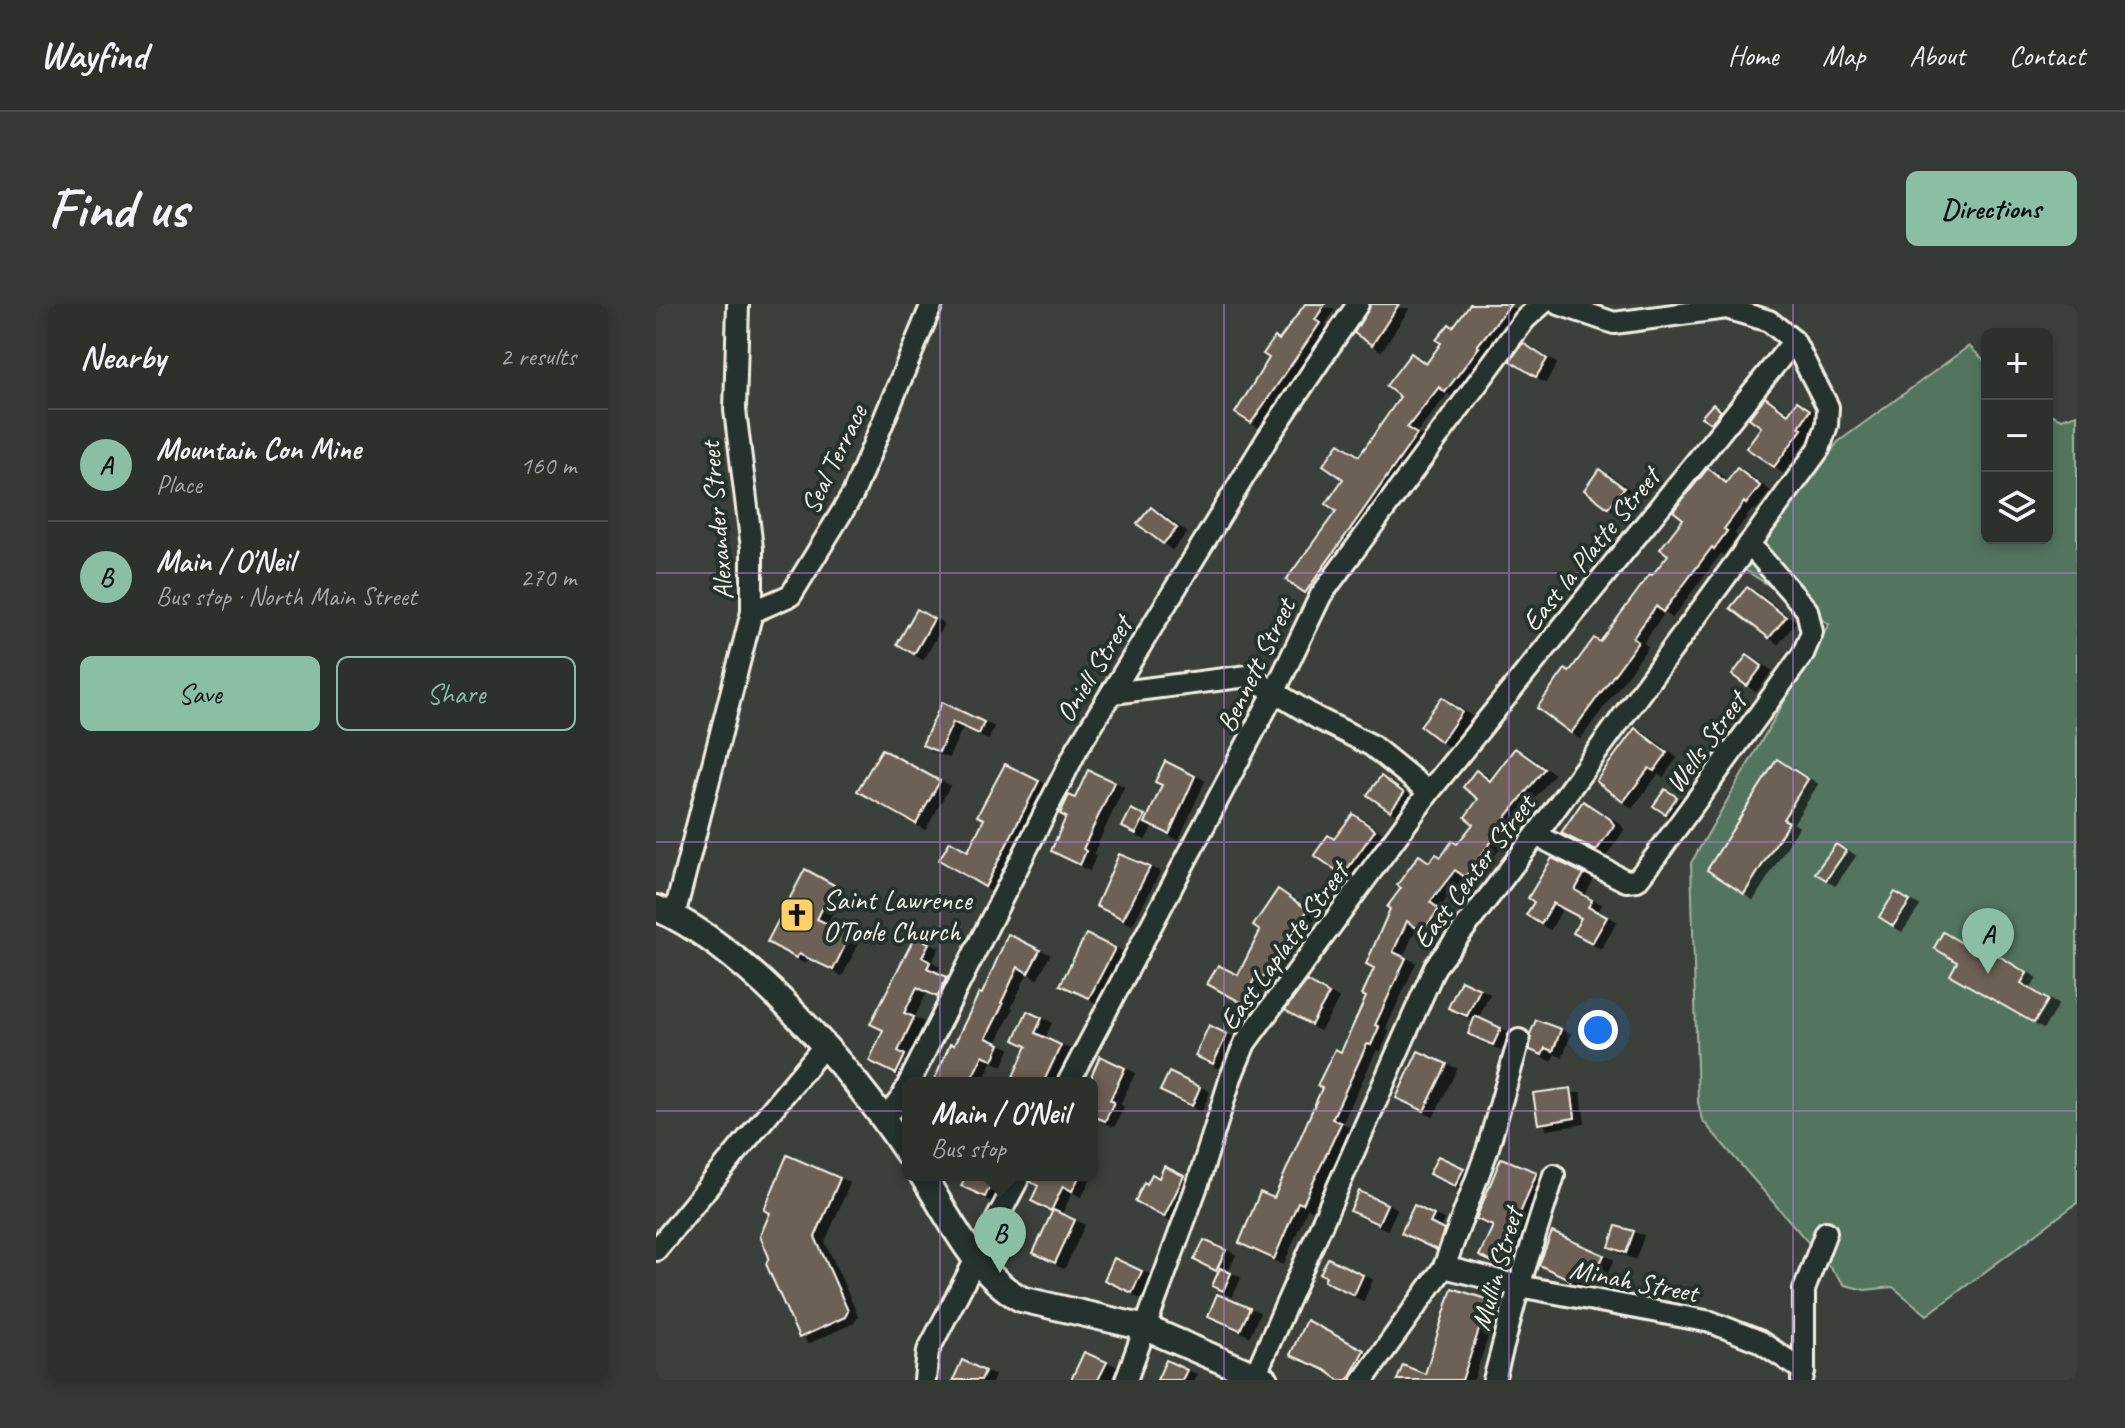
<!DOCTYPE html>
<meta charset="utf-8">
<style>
:root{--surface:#2c312c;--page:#343934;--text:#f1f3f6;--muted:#a6a9a9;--line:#484c48;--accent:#8abfa5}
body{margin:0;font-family:Caveat,sans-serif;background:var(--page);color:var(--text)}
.controls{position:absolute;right:24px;top:24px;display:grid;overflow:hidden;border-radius:12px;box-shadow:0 4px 12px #0003}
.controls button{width:72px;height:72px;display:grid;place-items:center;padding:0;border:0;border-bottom:2px solid var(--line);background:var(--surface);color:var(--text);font:40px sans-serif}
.you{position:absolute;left:942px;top:726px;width:28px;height:28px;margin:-20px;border:6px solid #fff;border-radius:50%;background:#1a73e8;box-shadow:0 0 0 12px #1a73e833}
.badge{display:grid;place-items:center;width:52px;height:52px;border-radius:50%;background:var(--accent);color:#111;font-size:26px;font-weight:700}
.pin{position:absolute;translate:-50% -66px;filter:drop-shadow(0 2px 4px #0008)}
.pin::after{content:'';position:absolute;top:42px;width:28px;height:24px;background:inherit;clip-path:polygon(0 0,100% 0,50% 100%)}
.popup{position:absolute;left:246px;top:773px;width:196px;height:104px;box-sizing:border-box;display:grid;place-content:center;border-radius:12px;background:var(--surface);filter:drop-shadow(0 2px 6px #0005);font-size:26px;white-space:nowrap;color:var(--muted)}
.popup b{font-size:30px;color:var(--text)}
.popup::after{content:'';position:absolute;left:50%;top:100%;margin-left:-16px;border:16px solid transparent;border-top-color:var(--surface)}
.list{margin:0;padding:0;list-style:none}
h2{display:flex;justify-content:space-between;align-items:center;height:104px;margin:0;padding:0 32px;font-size:34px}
h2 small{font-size:26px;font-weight:400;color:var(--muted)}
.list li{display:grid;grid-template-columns:52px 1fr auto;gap:24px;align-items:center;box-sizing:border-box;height:112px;padding:0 32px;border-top:2px solid var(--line)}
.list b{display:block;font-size:30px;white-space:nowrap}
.list p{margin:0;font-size:26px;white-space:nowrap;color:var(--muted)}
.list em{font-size:26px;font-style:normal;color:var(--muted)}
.actions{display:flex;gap:16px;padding:24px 32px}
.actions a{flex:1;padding:18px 0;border:2px solid var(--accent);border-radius:12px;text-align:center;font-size:28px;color:var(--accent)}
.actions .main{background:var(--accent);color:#111}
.icon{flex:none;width:44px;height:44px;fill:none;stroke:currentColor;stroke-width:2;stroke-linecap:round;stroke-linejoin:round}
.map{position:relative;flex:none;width:1421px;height:1076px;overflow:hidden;border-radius:12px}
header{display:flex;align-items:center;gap:48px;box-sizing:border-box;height:112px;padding:0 40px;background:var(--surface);border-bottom:2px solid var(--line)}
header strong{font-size:38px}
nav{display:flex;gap:44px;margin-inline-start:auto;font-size:28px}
.intro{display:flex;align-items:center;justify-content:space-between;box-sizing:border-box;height:192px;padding:0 48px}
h1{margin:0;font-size:56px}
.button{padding:20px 36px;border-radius:12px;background:var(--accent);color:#111;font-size:28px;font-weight:700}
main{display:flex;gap:48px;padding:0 48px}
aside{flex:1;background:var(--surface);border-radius:12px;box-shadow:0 4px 12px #0003}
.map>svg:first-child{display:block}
.green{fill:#537560;stroke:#a4b3a4;stroke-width:2}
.building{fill:#6d6157;stroke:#f4f1e8;stroke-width:2;filter:url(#shadow)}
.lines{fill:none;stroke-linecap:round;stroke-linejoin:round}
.minor-casing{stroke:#f4f1e8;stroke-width:26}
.major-casing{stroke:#f4f1e8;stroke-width:30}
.minor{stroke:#26332d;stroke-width:20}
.major{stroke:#26332d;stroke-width:24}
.grid{fill:none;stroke:#ab7bcf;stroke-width:2;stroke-opacity:0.55}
.labels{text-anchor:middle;stroke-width:8;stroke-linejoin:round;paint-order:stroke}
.street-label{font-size:28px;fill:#f4f1e8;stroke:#26332d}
.poi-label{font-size:28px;fill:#f4f1e8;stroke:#26332d;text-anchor:start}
</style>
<header>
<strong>Wayfind</strong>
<nav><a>Home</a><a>Map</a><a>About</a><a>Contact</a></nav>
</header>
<div class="intro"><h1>Find us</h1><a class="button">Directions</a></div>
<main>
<aside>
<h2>Nearby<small>2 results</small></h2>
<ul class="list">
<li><span class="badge">A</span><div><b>Mountain Con Mine</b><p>Place</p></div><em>160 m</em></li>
<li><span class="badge">B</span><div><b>Main / O'Neil</b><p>Bus stop · North Main Street</p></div><em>270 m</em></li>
</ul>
<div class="actions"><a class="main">Save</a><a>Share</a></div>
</aside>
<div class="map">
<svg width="1421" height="1076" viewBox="0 0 1421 1076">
<defs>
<filter id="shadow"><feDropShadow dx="9" dy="5" stdDeviation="0" flood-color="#0009"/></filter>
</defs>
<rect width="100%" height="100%" fill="#3b413a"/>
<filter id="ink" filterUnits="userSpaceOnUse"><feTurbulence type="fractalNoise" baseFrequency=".0125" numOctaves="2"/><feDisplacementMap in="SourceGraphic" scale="16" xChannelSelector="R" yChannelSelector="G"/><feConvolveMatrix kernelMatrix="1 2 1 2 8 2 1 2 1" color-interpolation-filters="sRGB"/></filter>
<g filter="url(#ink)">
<!-- green -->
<path class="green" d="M1313,42l18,17v175h60v-125l15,6 15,-5v789l-150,112 -34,-28 -28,3 -20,-5 -143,-165 -4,-18 -7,-239 138,-239 -84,-54 93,-128z"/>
<!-- building -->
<g class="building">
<path d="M649,0h20l-10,16 5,3 -69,100 -16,-10 34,-55 -6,-4 12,-17 4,3z"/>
<path d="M715,0h28l-27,41 -18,-12z"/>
<path d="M814,0h41l-34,42 2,1 -34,45 -6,-5 -32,41 10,6 -112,159 -19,-13 50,-69 -10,-7 17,-25 -20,-14 16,-22 20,13 41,-59 -14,-11 25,-33 15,11 15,-21 -5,-3 13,-16 4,3z"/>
<path d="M867,39l24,16 -11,18 -26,-16z"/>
<path d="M1109,93l23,17 9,-13 13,9 -11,17 3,2 -28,38 -28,-19 15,-21 -12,-9z"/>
<path d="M1057,100l8,7 -10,12 -10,-6z"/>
<path d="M1052,164l18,15 11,-15 23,18 -14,18 -2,-2 -20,27 3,2 -13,18 -2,-2 -49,65 -7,-6 -23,32 5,4 -67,91 -34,-25 28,-39 4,3 25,-34 6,4 50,-68 2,1 16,-20 -8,-6 23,-30 -10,-8z"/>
<path d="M943,165l25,19 -16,20 -24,-18z"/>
<path d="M495,203l26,21 -14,16 -26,-20z"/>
<path d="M1091,283l39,30 -17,21 -39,-30z"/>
<path d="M261,305l17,10 -20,35 -17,-10z"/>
<path d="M1091,351l15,11 -15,20 -15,-11z"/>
<path d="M786,393l20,15 -21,30 -21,-16z"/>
<path d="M286,398l42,20 -5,12 -26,-12 -14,30 -17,-7z"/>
<path d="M979,424l32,25 -13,18 -5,-3 -26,34 -27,-21z"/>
<path d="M859,444l29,21 -41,52 2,2 -40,54 -10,-7 -25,32 9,7 -17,23 -15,-11 -14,31 13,6 -31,67 4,2 -8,18 -4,-1 -35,75 9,4 -38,81 -5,-2 -24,57 -35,-16 21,-51 14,6 48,-110 -5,-2 18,-37 6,3 25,-55 -4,-2 12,-27 -8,-4 24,-55 -3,-2 14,-19 -4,-3 22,-30 10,7 7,-8 5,3 11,-16 5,3 16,-20 -8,-7 13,-18 -15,-12 13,-17 14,11z"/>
<path d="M226,445l58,32 -24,43 -59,-33z"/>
<path d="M1121,455l31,20 -25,40 6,3 -45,72 -37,-24z"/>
<path d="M509,457l30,15 -26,58 -24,-11 17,-38 -7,-3z"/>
<path d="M349,460l34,17 -54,106 -46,-27 11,-19 18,10 16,-32 -7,-3z"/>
<path d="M432,466l26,12 -31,67 3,2 -6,14 -29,-14 15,-34 -6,-3 9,-19 6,3z"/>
<path d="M725,472l23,17 -14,18 -23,-16z"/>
<path d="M1009,485l12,8 -12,17 -12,-8z"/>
<path d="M927,497l27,18 4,6 -18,26 -35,-18z"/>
<path d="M475,505l14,7 -9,18 -14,-7z"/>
<path d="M697,510l22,16 -32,45 -29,-20 14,-20 6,4z"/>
<path d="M1180,540l10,7 -20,29 -11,-7z"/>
<path d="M463,550l31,13 -27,52 -27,-13z"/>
<path d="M896,554l32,16 -9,16 17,10 -4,7 19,10 -15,26 -19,-10 8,-15 -28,-15 -12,21 -15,-9 8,-13 -6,-4z"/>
<path d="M149,565l29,16 -17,34 33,16 -17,35 -34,-16 -3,4 -29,-16z"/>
<path d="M622,585l30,21 -26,36 -2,-1 -16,32 -7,-3 -15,29 -35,-19 11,-19 20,10 22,-44 -7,-5z"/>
<path d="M1239,588l15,9 -17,25 -14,-9z"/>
<path d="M1287,628l24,14 4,-7 56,34 -6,10 27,17 -14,23 -84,-48 7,-13 -23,-14z"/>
<path d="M352,630l32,16 -12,23 -10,-6 -17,36 2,1 -17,34 14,6 -7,16 -10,-5 -14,28h-36l17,-39 4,1 25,-52 3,1z"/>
<path d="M430,630l29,14 -26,50 -29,-13z"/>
<path d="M259,632l14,7 -7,14 8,5 -3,6 20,9 -10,20 -20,-10 -13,26 10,4 -16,34 7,4 -9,19 -27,-13 14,-31 -13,-6z"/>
<path d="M805,676l19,9 -13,27 -19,-8z"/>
<path d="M651,677l22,13 -18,31 -26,-15z"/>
<path d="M371,707l15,7 -7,15 26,12 -18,38h-33l17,-37 -13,-6z"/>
<path d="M819,712l26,12 -8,17 -25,-11z"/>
<path d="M880,716l25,9 -8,22 -8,-3 -3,7 -12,-5v-16z"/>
<path d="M553,721l18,9 -14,30 -18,-8z"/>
<path d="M762,747l29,13 -23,47 -28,-13z"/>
<path d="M444,752l25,12 -15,32 4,2 -9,19 -13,-5v-42z"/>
<path d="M513,768l31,15 -8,19 -32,-15z"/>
<path d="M915,784l4,30 -37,6 -5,-31z"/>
<path d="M131,851l53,23 -25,59 33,74 -3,6 -46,21 -33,-74 3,-7 -9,-21 10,-23 -6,-3z"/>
<path d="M782,852l26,12 -9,18 -26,-12z"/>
<path d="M845,854l36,14 -30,73 10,4 -8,21 -30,-14 14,-30 -17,-7z"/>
<path d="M508,862l20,10 -20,41 -29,-15 9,-20 3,2 5,-10 7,4z"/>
<path d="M310,871h29l-10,22 -24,-11z"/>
<path d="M377,871h47l-8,16 -9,-5 -12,25 -20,-10 7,-15 -7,-4z"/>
<path d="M703,887l28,13 -9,20 -28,-13z"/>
<path d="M758,901l20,10 -4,8 14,7 -7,20 -36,-17z"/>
<path d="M397,906l22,10 -20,43 -22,-10z"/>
<path d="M960,922l18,5 -8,22 -17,-6z"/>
<path d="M896,928l52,23 -8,17 -18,-8 -7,16 -32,-15z"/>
<path d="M548,936l22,10 -10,21 -22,-11z"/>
<path d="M458,954l28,13 -10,22 -28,-13z"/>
<path d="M672,954l35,17 -9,20 -30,-14 2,-5 -6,-2z"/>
<path d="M564,964l11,5 -8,18 -11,-5z"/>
<path d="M796,984l37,12 -27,80h-65l6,-15 22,9z"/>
<path d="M561,990l33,14 -10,22 -32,-14z"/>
<path d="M650,1016l58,30 -16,30h-9l-14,-10 -35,-15z"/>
<path d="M428,1048l23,10 -9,18h-27z"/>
<path d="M306,1056l23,11 -4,9h-28z"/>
<path d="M510,1056l21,10 -5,10h-25z"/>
</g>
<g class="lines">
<defs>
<g id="minor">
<path d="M96,308l39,-17 62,-101 79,-190"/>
<path d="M457,389l135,-17 69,42 54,27 58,47"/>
<path d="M880,531l90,46 11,-1 19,-24 147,-202 9,-22 -5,-22 -58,-66"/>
<path d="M18,612l78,-304v-64l-17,-138 3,-106"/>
<path d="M253,779l168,-334 190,-310 91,-135"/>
<path d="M412,779l206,-390 47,-98 204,-276 17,-15"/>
<path d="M229,814l16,-19 7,-13"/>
<path d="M0,946l168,-204"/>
<path d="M788,963l75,19 192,36 48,19 45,30"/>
<path d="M269,1076l3,-29 92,-176"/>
<path d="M470,1076l72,-197 33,-106 14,-34 184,-251 365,-451"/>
<path d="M597,1076l182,-413 101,-132 261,-356 22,-30 8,-24 1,-18 -34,-66 -25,-20 -43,-13 -112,15 -55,-19"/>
<path d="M707,1076l81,-113 43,-116 32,-111"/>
<path d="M838,1076l25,-94 35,-111"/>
<path d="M1146,1076l2,-9v-81l22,-58"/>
</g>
<g id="major">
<path d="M0,604c92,40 197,163 252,246"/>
<path d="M266,871c29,44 51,97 99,124l125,29 120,52"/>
</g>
</defs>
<!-- minor casing -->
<use href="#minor" class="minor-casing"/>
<!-- major casing -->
<use href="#major" class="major-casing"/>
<!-- minor -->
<use href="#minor" class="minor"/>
<!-- major -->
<use href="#major" class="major"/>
</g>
</g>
<!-- grid -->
<path class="grid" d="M284,0v1076M568,0v1076M853,0v1076M1137,0v1076M0,269h1421M0,538h1421M0,807h1421"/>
<!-- icons -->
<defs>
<symbol id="church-square" viewBox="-11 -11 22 22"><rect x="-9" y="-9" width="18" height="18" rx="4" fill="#ffd166" stroke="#26332d"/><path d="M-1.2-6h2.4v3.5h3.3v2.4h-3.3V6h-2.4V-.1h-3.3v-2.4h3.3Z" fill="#111"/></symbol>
</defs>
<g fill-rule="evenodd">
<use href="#church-square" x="121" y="591" width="40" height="40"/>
</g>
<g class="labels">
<!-- street labels -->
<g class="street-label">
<text transform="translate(177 155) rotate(-64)" y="10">Seal Terrace</text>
<text transform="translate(60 217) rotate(-95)" y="10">Alexander Street</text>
<text transform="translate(934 245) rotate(-51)" y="10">East la Platte Street</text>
<text transform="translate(599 361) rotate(-64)" y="10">Bennett Street</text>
<text transform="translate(437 365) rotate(-58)" y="10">Oniell Street</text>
<text transform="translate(1049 438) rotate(-54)" y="10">Wells Street</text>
<text transform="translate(817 567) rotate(-53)" y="10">East Center Street</text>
<text transform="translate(627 642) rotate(-54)" y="10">East Laplatte Street</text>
<text transform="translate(840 965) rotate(-74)" y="10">Mullin Street</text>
<text transform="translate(978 976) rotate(11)" y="10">Minah Street</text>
</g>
<!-- poi labels -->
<g class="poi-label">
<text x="167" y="605">Saint Lawrence<tspan x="167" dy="32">O'Toole Church</tspan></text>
</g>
</g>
</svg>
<div class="controls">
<button>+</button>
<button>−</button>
<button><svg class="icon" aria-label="layers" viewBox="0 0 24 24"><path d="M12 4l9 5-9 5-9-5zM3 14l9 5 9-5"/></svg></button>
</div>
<div class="you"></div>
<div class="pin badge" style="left:1332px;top:670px">A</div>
<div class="pin badge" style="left:344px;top:969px">B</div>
<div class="popup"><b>Main / O'Neil</b>Bus stop</div>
</div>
</main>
